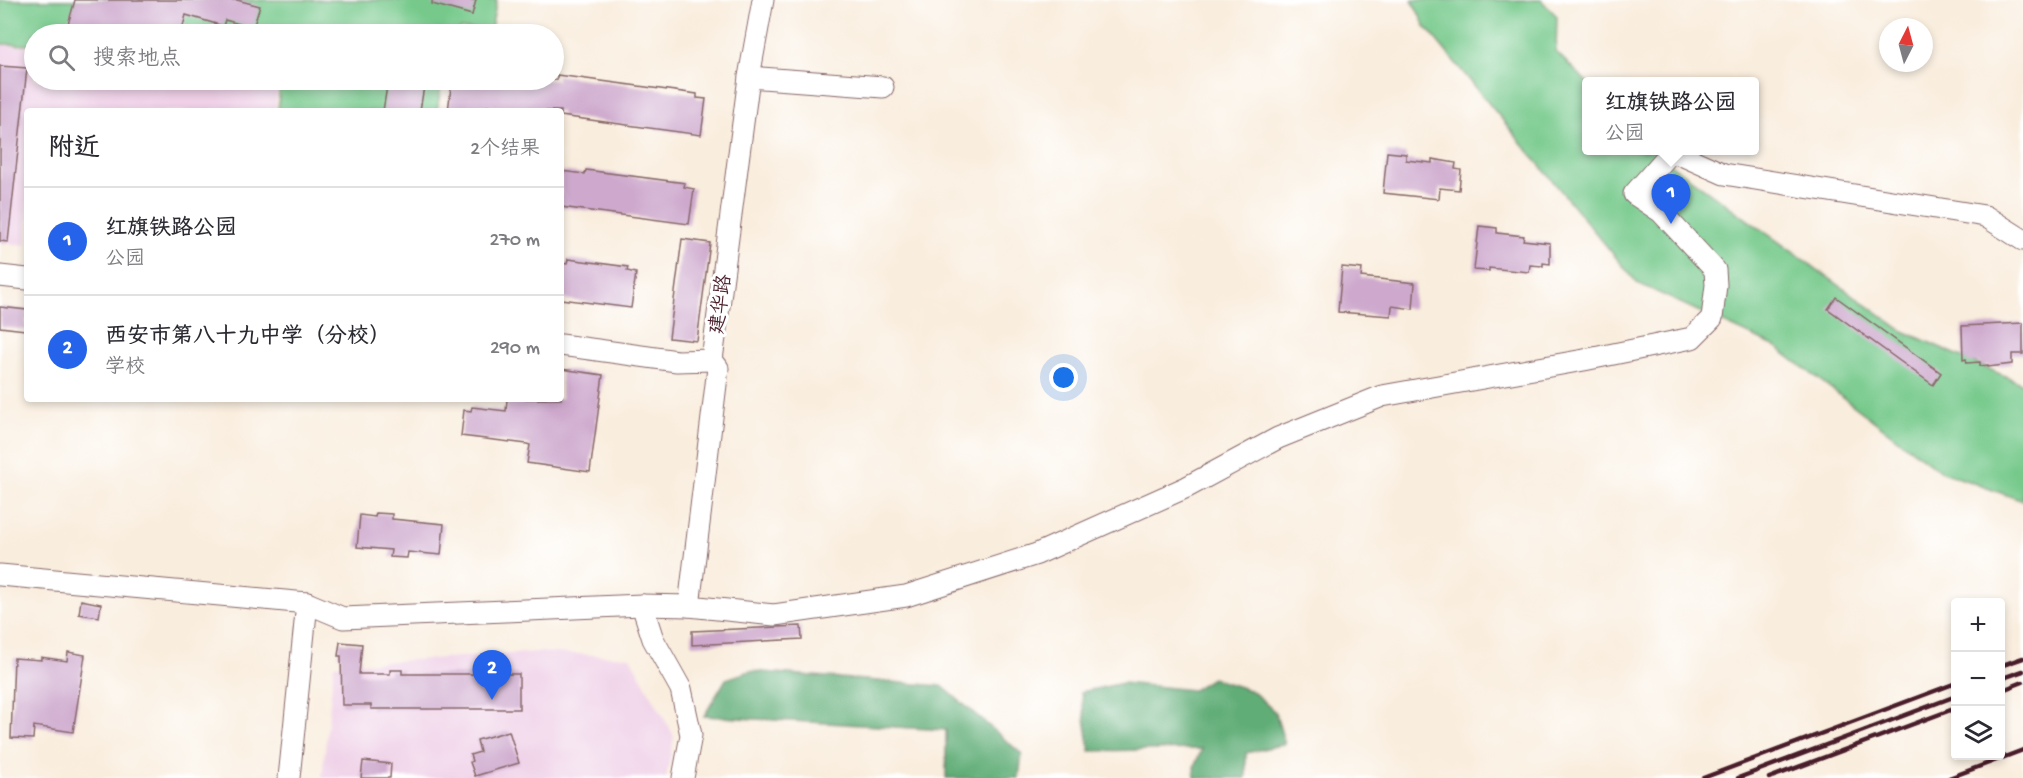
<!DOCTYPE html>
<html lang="zh">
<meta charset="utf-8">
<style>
:root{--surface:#fff;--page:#f2f2f3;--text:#2b2b33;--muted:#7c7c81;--line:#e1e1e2;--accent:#2563eb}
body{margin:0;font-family:"Gochi Hand","LXGW WenKai TC",sans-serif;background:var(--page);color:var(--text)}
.controls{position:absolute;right:18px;bottom:18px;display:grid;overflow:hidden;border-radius:6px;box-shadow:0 3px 9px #0003}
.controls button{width:54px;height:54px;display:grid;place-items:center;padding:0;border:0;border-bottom:2px solid var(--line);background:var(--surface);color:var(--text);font:30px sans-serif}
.compass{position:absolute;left:1879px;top:18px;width:54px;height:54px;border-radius:50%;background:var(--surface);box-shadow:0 3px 9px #0003;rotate:6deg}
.you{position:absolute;left:1064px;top:378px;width:21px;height:21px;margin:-15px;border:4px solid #fff;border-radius:50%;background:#1a73e8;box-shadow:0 0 0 9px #1a73e833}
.badge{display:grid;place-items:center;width:39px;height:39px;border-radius:50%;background:var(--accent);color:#fff;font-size:20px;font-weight:700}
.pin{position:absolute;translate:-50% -50px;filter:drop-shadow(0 2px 3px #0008)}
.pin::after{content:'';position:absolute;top:32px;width:21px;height:18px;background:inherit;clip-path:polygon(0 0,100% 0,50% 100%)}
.popup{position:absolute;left:1582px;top:77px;width:177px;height:78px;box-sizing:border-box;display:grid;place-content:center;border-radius:6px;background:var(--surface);filter:drop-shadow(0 2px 4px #0005);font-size:20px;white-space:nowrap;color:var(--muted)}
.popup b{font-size:22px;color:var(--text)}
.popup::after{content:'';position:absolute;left:50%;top:100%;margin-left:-12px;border:12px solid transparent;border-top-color:var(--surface)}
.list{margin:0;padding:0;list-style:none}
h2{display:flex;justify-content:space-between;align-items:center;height:78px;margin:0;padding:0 24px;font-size:26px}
h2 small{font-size:20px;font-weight:400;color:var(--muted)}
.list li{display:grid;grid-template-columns:39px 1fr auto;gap:18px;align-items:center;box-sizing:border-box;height:108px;padding:0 24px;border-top:2px solid var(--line)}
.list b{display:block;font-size:22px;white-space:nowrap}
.list p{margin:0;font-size:20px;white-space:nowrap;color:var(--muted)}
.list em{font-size:20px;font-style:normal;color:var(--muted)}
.icon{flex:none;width:33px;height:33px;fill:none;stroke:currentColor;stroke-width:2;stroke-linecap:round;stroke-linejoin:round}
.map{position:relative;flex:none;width:2023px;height:778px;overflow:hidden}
.search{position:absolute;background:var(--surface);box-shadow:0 3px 9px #0003;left:24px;top:24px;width:540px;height:66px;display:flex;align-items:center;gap:15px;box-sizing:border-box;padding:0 21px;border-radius:33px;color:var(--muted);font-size:22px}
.panel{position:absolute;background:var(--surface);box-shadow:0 3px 9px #0003;left:24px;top:108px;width:540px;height:294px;border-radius:6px}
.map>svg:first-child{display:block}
.built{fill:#efd0e7}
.green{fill:#76c98b;stroke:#60745b;stroke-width:1.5}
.forest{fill:#60ad77;stroke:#556651;stroke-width:1.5}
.building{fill:#cea9cd}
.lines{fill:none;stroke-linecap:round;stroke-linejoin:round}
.minor-casing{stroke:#876769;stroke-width:23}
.minor{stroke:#fff;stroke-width:21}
.rail{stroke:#4a1f2b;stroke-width:4.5}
.labels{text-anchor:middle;stroke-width:6;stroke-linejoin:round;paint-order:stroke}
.street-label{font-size:20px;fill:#4a1f2b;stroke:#fff}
</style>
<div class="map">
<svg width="2023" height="778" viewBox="0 0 2023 778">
<rect width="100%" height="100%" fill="#fff"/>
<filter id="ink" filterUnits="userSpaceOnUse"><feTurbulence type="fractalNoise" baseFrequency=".0167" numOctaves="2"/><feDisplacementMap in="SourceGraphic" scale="12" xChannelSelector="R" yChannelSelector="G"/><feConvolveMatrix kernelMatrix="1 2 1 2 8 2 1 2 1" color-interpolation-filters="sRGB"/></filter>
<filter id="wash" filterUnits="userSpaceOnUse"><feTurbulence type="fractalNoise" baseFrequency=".008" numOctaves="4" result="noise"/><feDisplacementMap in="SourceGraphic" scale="24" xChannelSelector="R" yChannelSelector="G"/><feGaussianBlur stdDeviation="1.35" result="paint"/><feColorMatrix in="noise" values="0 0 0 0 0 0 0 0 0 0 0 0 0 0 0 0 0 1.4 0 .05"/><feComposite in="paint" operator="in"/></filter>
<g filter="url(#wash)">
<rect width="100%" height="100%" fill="#f9eddd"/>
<!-- built -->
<g class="built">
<path d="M0,45l34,2v33h244l-3,31h-248v134l-27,-2z"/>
<path d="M540,652l90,5 44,79 -8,42h-344l12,-113z"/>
</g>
<!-- green -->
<g class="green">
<path d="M0,0h497l-6,29h-31l-4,5h-422v11l-34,-1z"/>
<path d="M1412,0h129l16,16 -1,36 31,30v68l69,1 14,13 233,167 120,53v117l-83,-30 -164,-124 -139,-64 -212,-257z"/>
<path d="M280,80h162l-5,31h-159z"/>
</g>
<!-- forest -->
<g class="forest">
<path d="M750,671l192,15 80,68 -3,24h-73v-48l-242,-14 22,-37z"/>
<path d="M1212,678l40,13 23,21 10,32 -39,9v25h-51l-1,-11 8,-18 -112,2 -9,-59 42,-9 70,7z"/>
</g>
<g id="blocks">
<!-- building -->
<g class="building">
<path d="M75,0h162l23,6 -7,22 -28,-8 -2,6 -37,-11 -5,19h-86l-29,-3z"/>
<path d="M432,0h44l-4,15 -40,-11z"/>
<path d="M0,66l27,2 -19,174 -8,-1z"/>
<path d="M557,75l140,19v4l9,1 -5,36 -140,-19v-5h-36l-38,-5 -1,5h-38l4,-31h105z"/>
<path d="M388,80h37l-5,31h-37z"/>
<path d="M1387,152l19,2v6l26,3v-4l24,4 -1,6 6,1 -2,20 -19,-2 -1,11 -56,-6z"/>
<path d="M586,170l99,13 -1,4 10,2 -5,35 -128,-17v-36l24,3z"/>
<path d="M1479,226l18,2v5l27,3 -1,4 27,3v21l-7,-1v3l-13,-1 -1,7 -40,-4v3l-15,-1z"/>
<path d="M682,239l28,4 -13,98 -28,-3z"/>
<path d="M568,259l60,8 -1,4 9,2 -5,35 -70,-9v-36l6,1z"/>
<path d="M1342,267l20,2 -1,8 54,6 -2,26 -21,-3 -1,10 -53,-4z"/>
<path d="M1836,297l105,76 -8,12 -105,-76z"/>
<path d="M0,307l27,3 -2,20 -25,-3z"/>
<path d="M2023,323v31h-11v10l-24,3v-2l-8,1v-4l-13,1 -1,-4 -3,1 -1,-34z"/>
<path d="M561,369l42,6 -13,97 -63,-9 3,-18 -3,-1 -66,-8 3,-26 7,1 1,-4 34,4 1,-12h54z"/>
<path d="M376,513l16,1v5l52,5 -3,31 -33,-3 -1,6 -17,-1 1,-7 -34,-3 3,-32 15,2z"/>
<path d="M81,600l20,4 -2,13 -20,-3z"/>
<path d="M801,626l1,13 -110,6v-14z"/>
<path d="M340,642l22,2 -3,30h31v-4h12v4h117v35h-148v-4h-29l-1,-49h-3z"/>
<path d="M68,652l17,3 -12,77 -39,-6 -1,13 -22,-1 3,-80 27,2v-3l26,4z"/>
<path d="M509,731l10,32 -44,13 -5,-14 2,-1 -2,-6 10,-3 -3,-12z"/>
<path d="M363,761l28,3 -1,14h-29z"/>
</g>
</g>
</g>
<g filter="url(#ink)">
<use href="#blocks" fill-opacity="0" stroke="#876769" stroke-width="1.5"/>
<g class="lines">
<defs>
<g id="minor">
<path d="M749,77l134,10"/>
<path d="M0,276l27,3"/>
<path d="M561,345l116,16 35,-1"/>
<path d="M0,575l307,28 36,15 299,-13 47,1 85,9 132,-19 131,-42 150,-67 91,-49 104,-42 202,-36 108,-22 20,-20 4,-33 -1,-15 -54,-58 -27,-18 38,-43 52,23 261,42 38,24"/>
<path d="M642,605l11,34 28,50 10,46 -8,43"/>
<path d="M689,606l29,-238 -6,-8 37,-283 14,-77"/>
<path d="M289,778l18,-175"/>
</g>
</defs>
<!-- minor casing -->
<use href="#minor" class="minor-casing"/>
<!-- minor -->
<use href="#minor" class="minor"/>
<!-- rail -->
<g class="rail">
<path d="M2000,666l23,-8"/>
<path d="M2000,679l23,-8"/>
<path d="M2000,691l23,-9"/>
<path d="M1703,778l253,-95"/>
<path d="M1738,778l218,-82"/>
<path d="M1769,778l187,-70"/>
<path d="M1949,778l74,-28"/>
</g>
</g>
</g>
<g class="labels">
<!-- street labels -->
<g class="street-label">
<text transform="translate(719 304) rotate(-82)" y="7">建华路</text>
</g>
</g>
</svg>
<div class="controls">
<button>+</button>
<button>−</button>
<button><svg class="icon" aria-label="layers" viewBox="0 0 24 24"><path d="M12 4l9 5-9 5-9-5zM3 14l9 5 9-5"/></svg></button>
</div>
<svg class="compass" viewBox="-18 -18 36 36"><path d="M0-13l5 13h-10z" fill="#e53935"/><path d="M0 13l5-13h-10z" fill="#7c7c81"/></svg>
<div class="you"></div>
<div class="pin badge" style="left:1671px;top:224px">1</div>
<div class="popup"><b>红旗铁路公园</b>公园</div>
<div class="pin badge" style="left:492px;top:700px">2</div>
<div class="search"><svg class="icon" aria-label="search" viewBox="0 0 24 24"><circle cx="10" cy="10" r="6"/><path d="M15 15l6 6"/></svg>搜索地点</div>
<section class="panel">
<h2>附近<small>2个结果</small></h2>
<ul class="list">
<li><span class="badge">1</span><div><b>红旗铁路公园</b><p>公园</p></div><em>270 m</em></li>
<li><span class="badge">2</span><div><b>西安市第八十九中学（分校）</b><p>学校</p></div><em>290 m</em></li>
</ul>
</section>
</div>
